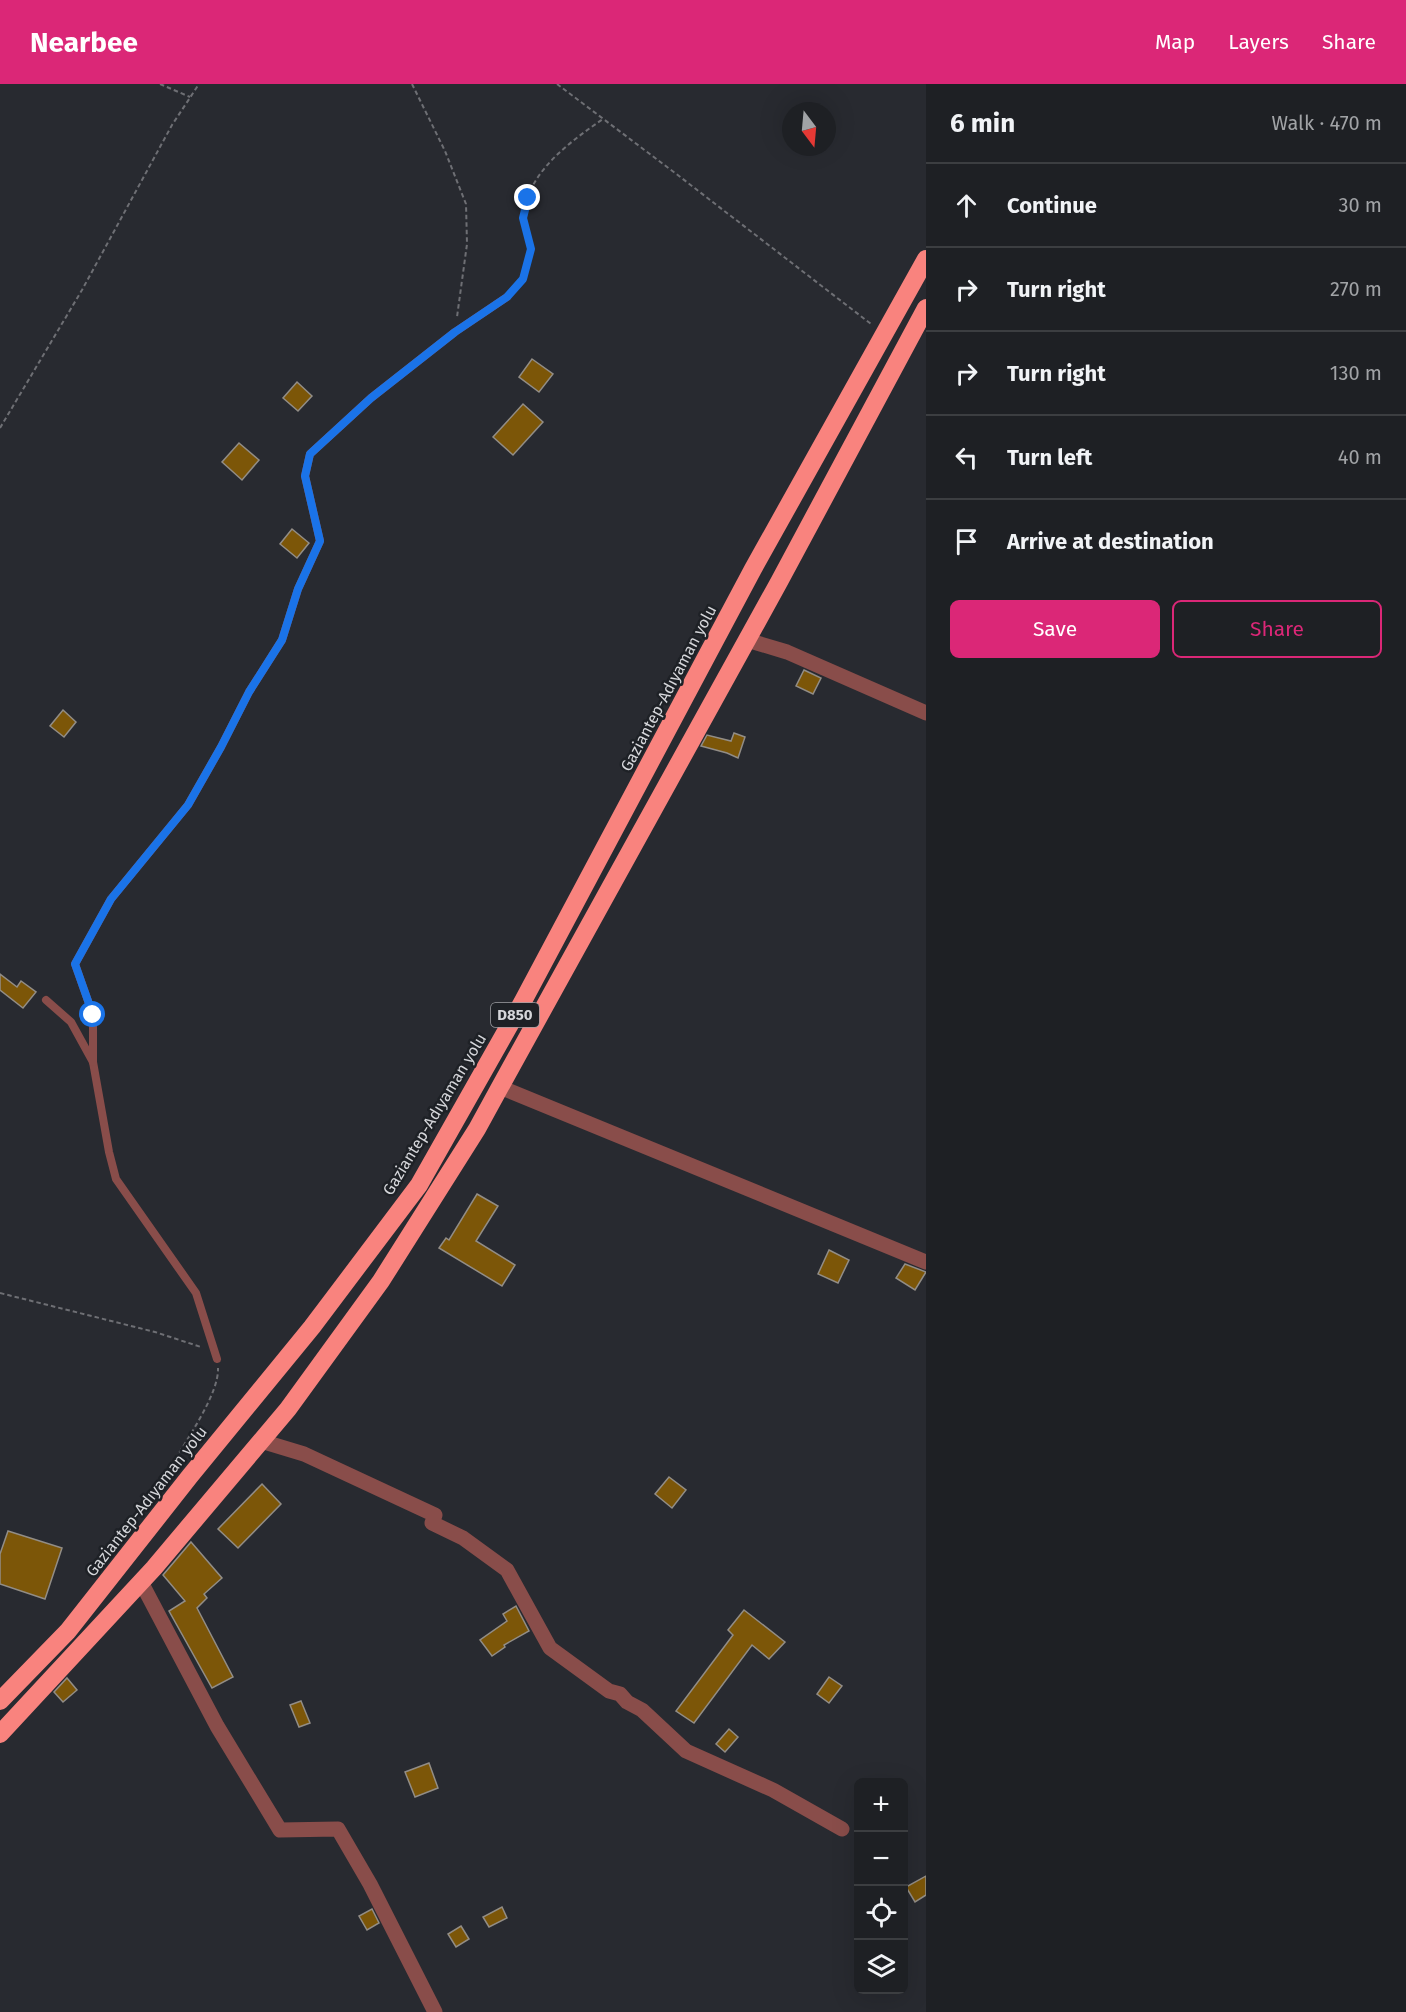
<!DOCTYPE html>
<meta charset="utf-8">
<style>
:root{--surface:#1e2024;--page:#2b2d31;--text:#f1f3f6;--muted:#a1a3a6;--line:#3c3e41;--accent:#db2777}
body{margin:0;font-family:"Fira Sans",sans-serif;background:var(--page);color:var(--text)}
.controls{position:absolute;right:18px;bottom:18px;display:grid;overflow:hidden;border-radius:9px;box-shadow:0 6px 24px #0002}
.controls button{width:54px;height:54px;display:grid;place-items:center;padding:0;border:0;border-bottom:2px solid var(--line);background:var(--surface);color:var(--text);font:30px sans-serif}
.compass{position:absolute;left:782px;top:18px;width:54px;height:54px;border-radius:50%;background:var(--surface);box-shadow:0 6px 24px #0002;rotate:164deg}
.stop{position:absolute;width:18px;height:18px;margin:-14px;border:4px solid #1a73e8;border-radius:50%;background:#fff}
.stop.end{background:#1a73e8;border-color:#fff;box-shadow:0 2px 6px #0008}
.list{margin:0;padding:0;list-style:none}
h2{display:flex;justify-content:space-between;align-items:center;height:78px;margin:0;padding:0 24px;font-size:26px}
h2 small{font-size:20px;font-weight:400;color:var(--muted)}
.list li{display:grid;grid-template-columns:39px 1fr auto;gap:18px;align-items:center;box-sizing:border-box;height:84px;padding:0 24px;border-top:2px solid var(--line)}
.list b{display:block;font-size:22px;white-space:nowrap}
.list em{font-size:20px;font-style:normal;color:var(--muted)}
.actions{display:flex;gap:12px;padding:18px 24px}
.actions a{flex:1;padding:14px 0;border:2px solid var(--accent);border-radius:9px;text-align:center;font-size:21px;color:var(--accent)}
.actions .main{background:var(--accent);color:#fff}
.icon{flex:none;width:33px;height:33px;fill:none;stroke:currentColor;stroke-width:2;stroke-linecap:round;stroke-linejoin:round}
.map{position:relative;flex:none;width:926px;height:1928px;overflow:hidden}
header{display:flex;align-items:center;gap:36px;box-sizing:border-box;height:84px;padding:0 30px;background:var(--accent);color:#fff}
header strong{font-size:28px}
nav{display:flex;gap:33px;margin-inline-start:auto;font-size:21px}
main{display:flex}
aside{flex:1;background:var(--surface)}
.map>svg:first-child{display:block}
.building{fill:#7c5608;stroke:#928d86;stroke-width:1.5}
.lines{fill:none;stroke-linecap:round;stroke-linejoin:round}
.path{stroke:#6e6f74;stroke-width:2;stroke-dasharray:4.5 3;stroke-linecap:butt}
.lane{stroke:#894d4a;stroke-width:8}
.street{stroke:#894d4a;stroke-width:15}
.highway{stroke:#f9837e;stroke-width:18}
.route{stroke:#1a73e8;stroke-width:8}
.labels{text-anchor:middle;stroke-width:5;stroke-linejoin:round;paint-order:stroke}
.shield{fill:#1e2126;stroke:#9ea0a4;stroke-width:1.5}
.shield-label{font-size:15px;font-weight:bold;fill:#d5d6da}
.street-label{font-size:16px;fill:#d5d6da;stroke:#1e2126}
</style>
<header>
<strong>Nearbee</strong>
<nav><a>Map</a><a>Layers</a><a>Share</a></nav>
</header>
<main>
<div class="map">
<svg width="926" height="1928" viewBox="0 0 926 1928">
<rect width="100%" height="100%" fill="#282a30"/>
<!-- building -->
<g class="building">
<path d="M532,275l21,15 -14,18 -20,-15z"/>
<path d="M297,298l15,14 -14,15 -15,-13z"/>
<path d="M523,320l20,18 -30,33 -20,-18z"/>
<path d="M239,359l20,17 -17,20 -20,-18z"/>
<path d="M292,445l17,14 -12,15 -17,-14z"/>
<path d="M804,586l17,8 -8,16 -17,-8z"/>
<path d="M63,626l13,12 -12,15 -14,-11z"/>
<path d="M734,649l11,4 -7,21 -11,-5 -26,-7 6,-11 24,6z"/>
<path d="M0,890l17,13 4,-6 15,11 -13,16 -23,-18z"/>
<path d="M477,1110l21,12 -22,35 39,24 -13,21 -63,-38 7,-10 3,2z"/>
<path d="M829,1166l20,10 -11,23 -20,-9z"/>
<path d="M905,1180l21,8 -11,18 -19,-12z"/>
<path d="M669,1393l17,13 -14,18 -17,-14z"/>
<path d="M262,1400l19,20 -43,44 -20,-19z"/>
<path d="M8,1447l54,17 -17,51 -45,-15v-30z"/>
<path d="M191,1458l31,36 -18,16 3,4 -10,10 36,69 -21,11 -43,-77 16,-10 -22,-26z"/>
<path d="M516,1522l13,25 -25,14 1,2 -13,9 -12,-16 27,-19 -4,-7z"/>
<path d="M744,1526l41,32 -16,17 -17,-14 -58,78 -18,-12 57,-76 -5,-5z"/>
<path d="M829,1593l13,9 -13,17 -12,-9z"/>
<path d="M67,1594l10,12 -14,12 -9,-10z"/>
<path d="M301,1617l9,22 -11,4 -9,-22z"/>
<path d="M729,1645l9,8 -13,15 -9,-8z"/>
<path d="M429,1679l9,25 -23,9 -10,-25z"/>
<path d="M926,1792v19l-11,7 -9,-15z"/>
<path d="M502,1823l5,11 -18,9 -6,-10z"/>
<path d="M372,1825l7,14 -12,7 -8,-14z"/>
<path d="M461,1842l8,13 -13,8 -8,-13z"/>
</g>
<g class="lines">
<!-- path -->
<g class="path">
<path d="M160,0l30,13"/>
<path d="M412,0l33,67 21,53 1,40 -10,73"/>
<path d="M557,0l122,92 192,148"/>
<path d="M513,206c10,-11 18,-27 17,-42 0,-10 -7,-21 -6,-32 2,-43 47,-75 79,-97"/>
<path d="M0,344l82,-138 90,-165 27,-41"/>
<path d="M0,1209l155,39 46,15"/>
<path d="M178,1382l-2,-8c13,-22 43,-65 42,-90"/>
</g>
<!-- lane -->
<g class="lane">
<path d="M46,916l25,22 22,40 16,90 7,27 80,114 21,66"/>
<path d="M93,978v-47l-18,-51 36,-65 77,-94 33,-58 28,-55 33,-52 16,-51 22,-48 -15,-65 5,-22 61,-56 84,-66 52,-35"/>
</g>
<!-- street -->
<g class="street">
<path d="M747,556l40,12 139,61"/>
<path d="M500,1003l426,175"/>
<path d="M261,1357l43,13 131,61 -3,8 31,15 44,32 43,78 59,43 11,3 7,8 15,8 44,41 87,39 69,39"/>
<path d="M141,1498l76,144 63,104 58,-1 32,55 65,128"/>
</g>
<!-- highway -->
<g class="highway">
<path d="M0,1617l68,-70 122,-155 122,-149 107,-142 103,-182 231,-434 173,-310"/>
<path d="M0,1650l154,-166 134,-159 93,-128 96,-152 23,-42 279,-505 147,-274"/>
</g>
</g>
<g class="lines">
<!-- route -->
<path class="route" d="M93,931l-18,-51 36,-65 77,-94 33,-58 28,-55 33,-52 16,-51 22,-48 -15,-65 5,-22 61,-56 84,-66 52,-35 16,-18 8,-30 -8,-31 5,-20"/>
</g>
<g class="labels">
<!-- shield labels -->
<rect class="shield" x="491" y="919" width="48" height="24" rx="4.5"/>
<g class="shield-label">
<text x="515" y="936">D850</text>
</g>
<!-- street labels -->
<g class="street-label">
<text transform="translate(668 604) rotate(-62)" y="6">Gaziantep-Adıyaman yolu</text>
<text transform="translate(434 1030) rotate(-59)" y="6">Gaziantep-Adıyaman yolu</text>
<text transform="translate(146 1417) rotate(-52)" y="6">Gaziantep-Adıyaman yolu</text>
</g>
</g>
</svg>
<div class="controls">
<button>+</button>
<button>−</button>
<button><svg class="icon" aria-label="locate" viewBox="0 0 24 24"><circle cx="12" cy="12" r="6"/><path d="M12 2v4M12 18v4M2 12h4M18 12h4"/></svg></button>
<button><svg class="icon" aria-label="layers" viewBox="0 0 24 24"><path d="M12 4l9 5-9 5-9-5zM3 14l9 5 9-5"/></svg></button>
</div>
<svg class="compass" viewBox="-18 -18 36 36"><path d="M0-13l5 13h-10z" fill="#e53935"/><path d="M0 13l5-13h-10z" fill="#a1a3a6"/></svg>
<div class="stop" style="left:93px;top:931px"></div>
<div class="stop end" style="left:528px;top:114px"></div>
</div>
<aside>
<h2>6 min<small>Walk · 470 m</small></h2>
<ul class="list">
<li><svg class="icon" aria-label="ahead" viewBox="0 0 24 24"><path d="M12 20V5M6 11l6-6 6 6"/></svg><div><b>Continue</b></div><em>30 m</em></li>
<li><svg class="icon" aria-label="right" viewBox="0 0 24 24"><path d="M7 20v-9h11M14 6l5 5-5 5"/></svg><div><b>Turn right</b></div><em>270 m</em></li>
<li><svg class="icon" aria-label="right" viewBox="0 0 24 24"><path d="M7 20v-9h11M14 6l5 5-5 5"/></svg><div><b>Turn right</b></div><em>130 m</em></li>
<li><svg class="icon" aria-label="left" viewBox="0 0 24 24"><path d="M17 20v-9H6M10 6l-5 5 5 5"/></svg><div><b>Turn left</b></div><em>40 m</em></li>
<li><svg class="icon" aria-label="arrive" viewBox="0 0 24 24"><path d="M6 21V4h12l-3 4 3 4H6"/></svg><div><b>Arrive at destination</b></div></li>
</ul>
<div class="actions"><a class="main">Save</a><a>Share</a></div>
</aside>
</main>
